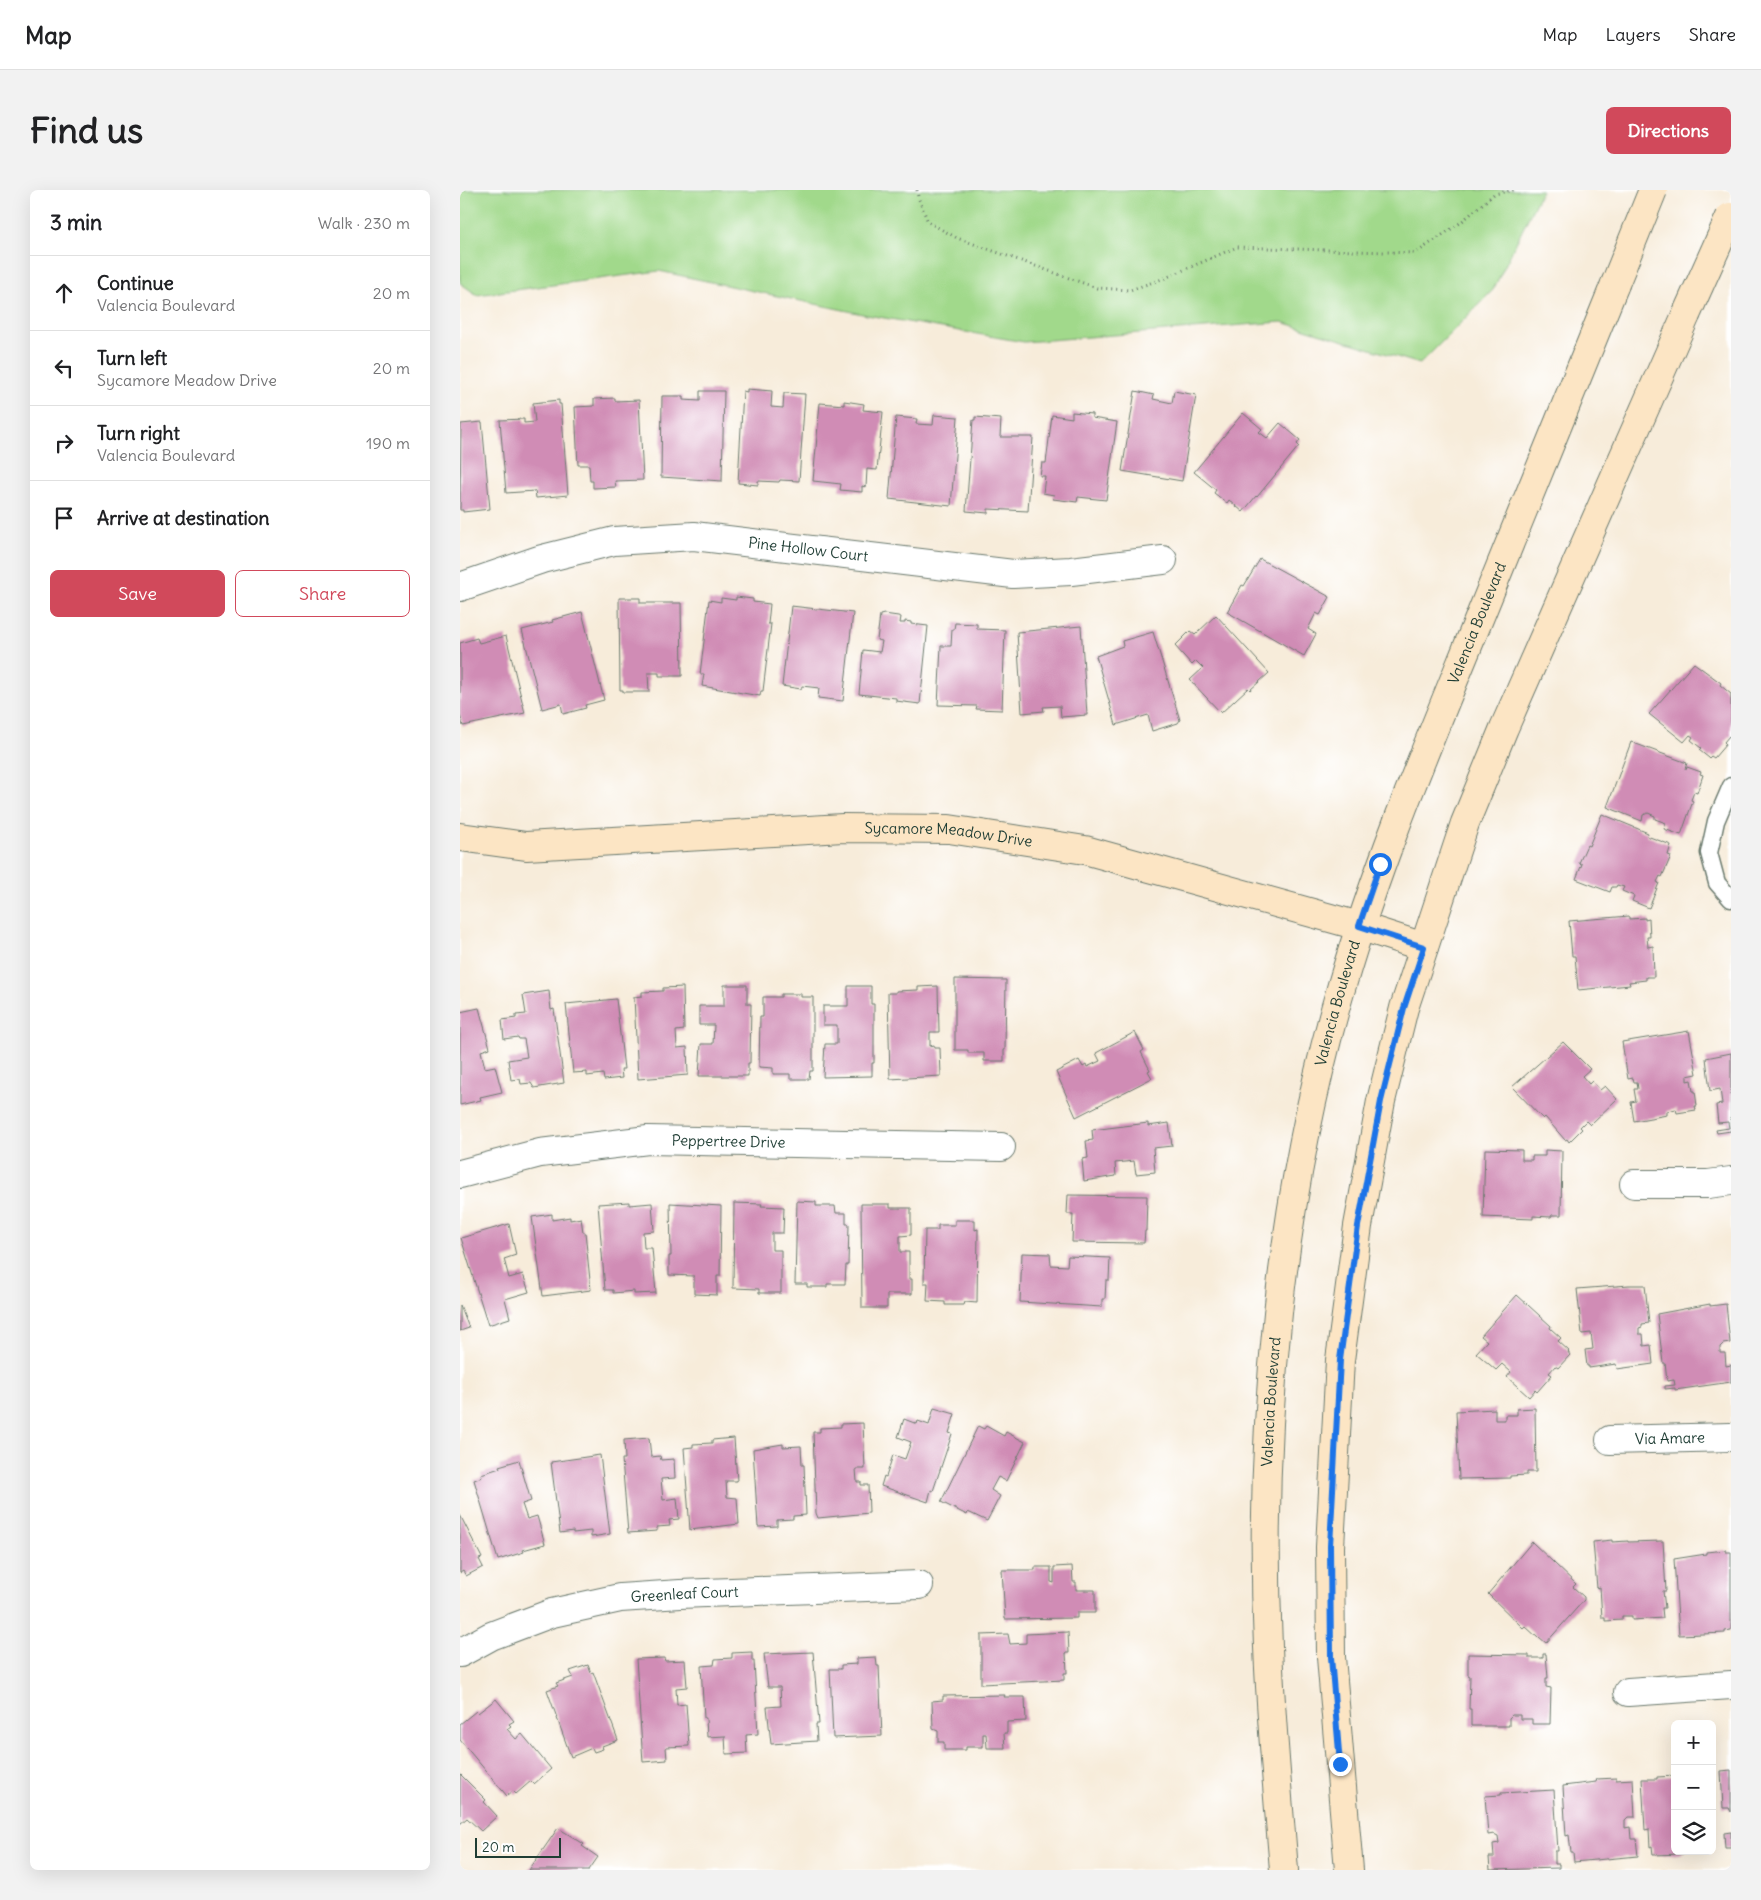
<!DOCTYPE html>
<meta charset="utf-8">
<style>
:root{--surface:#fff;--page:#f2f2f2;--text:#202124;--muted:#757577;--line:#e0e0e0;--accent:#d1495b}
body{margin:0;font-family:Delius,sans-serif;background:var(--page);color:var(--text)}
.controls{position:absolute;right:15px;bottom:15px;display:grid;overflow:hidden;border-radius:8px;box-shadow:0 5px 20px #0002}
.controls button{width:45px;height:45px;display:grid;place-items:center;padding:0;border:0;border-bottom:1px solid var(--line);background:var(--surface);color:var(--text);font:25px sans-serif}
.scale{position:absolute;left:15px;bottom:12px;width:86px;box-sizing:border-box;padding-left:5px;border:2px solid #1f3d34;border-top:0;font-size:14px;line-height:18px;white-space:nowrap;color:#1f3d34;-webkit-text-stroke:4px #fff;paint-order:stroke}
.stop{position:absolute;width:15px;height:15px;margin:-11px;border:4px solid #1a73e8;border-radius:50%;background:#fff}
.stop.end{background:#1a73e8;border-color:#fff;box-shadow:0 1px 5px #0008}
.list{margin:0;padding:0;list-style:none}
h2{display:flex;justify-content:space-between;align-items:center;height:65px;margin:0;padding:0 20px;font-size:21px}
h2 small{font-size:16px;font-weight:400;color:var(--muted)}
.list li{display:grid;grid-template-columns:32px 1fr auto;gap:15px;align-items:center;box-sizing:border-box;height:75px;padding:0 20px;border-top:1px solid var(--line)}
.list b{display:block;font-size:19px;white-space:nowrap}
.list p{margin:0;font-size:16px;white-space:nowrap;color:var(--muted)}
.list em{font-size:16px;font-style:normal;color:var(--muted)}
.actions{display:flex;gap:10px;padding:15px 20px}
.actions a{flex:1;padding:11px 0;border:1px solid var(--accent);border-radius:8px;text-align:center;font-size:18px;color:var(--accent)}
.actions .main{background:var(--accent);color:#fff}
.icon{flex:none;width:28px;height:28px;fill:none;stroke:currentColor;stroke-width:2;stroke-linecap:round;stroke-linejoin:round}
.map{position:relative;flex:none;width:1271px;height:1680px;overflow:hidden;border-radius:8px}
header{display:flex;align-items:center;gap:30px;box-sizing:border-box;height:70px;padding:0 25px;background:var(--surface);border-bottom:1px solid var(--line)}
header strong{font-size:24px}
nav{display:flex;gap:28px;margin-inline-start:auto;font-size:18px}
.intro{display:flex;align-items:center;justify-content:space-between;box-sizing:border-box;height:120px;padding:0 30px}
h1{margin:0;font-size:35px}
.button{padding:12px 22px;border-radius:8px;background:var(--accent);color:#fff;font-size:18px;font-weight:700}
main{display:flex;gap:30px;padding:0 30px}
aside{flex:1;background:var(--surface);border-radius:8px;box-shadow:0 5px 20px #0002}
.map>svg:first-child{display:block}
.green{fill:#a1d98b;stroke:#608b60}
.building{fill:#d08cb5}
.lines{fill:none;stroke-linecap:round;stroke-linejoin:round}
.lane-casing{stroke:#6b7a6e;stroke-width:19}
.street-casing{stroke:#6b7a6e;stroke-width:30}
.secondary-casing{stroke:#6b7a6e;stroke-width:30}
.path{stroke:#6b7a6e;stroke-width:3;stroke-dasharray:1 4;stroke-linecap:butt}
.lane{stroke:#fff;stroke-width:16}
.street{stroke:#fff;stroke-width:28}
.secondary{stroke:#fce5c4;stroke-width:28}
.secondary-bridge-casing{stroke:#6b7a6e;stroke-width:30;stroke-linecap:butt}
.secondary-bridge{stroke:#fce5c4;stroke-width:28}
.route{stroke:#1a73e8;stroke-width:6}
.labels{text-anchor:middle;stroke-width:4.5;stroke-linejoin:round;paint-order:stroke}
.street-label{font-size:15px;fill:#1f3d34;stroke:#fff}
</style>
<header>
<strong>Map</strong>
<nav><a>Map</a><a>Layers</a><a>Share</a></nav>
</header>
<div class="intro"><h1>Find us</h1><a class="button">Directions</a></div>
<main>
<aside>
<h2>3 min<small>Walk · 230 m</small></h2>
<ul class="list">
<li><svg class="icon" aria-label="ahead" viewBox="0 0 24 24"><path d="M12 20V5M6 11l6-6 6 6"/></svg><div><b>Continue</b><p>Valencia Boulevard</p></div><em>20 m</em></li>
<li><svg class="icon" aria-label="left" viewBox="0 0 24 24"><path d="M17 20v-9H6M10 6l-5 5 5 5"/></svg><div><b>Turn left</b><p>Sycamore Meadow Drive</p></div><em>20 m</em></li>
<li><svg class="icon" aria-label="right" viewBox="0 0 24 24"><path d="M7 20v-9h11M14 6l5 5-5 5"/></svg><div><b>Turn right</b><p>Valencia Boulevard</p></div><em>190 m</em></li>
<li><svg class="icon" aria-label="arrive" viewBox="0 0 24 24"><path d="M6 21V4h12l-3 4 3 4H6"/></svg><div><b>Arrive at destination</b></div></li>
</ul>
<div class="actions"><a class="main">Save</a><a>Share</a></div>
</aside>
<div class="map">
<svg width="1271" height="1680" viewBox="0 0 1271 1680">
<rect width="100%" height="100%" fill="#fff"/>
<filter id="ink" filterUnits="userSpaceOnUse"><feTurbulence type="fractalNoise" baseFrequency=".02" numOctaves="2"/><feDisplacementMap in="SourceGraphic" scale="10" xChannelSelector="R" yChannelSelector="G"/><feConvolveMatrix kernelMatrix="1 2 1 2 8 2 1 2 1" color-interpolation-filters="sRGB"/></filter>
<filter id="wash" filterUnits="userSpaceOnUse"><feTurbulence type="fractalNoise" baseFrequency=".0096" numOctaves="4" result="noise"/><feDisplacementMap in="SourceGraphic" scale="20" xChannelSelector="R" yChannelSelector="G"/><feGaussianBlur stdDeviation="1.12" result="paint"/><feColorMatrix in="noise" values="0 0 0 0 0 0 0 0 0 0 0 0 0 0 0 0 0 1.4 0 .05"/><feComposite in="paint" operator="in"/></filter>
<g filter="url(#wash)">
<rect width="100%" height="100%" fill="#f7ecda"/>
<!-- green -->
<path class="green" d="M0,0h1082l-49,100 -73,74 -138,-42 -258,20 -157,-27 -208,-44 -182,24 -17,-12z"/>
<g id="blocks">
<!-- building -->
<g class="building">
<path d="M287,199l25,2 -1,16 12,1 1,-15 21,1 -6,87 -19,-1 -1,2 -21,-1v4l-20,-2 5,-92 4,1z"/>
<path d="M240,201h24l-2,90 -61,-4 1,-81h21v4l17,1z"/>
<path d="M675,201l19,4 -1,4 19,4 2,-12 22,4 -14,86 -60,-10z"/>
<path d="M155,208v3l24,-1 4,80 -28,1 1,6 -23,1v-7h-3l-1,-16h-11l-3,-58 19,-1v-7z"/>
<path d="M99,210v4h2l7,91 -32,3 -1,-7 -29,2 -6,-73 24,-1v4l11,-1 -2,-19z"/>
<path d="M384,211l20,3 -1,6 20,2 -6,58 -10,-1 -1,18 -4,-1v6l-22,-2 1,-6 -28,-3 7,-78 24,2z"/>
<path d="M612,222l20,2v4l25,4 -11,78 -28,-3 -1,5 -24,-3 1,-4 -11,-2 2,-17h-5l2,-13h4l6,-48 20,3z"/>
<path d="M783,223l19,16 -3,3 8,6 13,-15 20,17 -3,4 2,2 -42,51 -1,-1 -13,16 -14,-12 -2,3 -13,-10 2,-3 -22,-18z"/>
<path d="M474,225l24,2 -7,89 -62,-7 7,-82 21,2 -1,5 17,1z"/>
<path d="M515,227l26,2 -1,18h33l-5,74 -40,-2v4l-22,-2 7,-91h2z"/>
<path d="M22,232l8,87 -27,3v-2h-3l1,-86z"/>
<path d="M800,369l70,38 -10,18 -4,-2 -8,16 8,5 -12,22 -77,-44 15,-27 2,1z"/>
<path d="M276,407l17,2v3l17,2 -2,20h3l-8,67h-2l-1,5 -58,-10 2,-12h-4l9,-74 12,2v-4l15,2z"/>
<path d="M159,408h21v5h41l1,73h-23v-3h-11l1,19h-26v-2h-3z"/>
<path d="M331,416l62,7 -10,88 -25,-3 1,-10 -17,-2 -1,3 -19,-3z"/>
<path d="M122,422l22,88 -19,5 1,3 -23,6 -2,-10 -19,5 -20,-79 31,-8 -1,-2z"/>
<path d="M424,424l14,2 3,1 -1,6h5v-2l6,1v2l17,2 -8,78 -24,-3v-3l-37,-4 4,-44 17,2 2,-11 -5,-1 3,-25z"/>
<path d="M756,425l53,58 -19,17 -2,-2 -27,25 -31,-33 13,-12 -7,-7 -4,4 -17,-19 15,-15 5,4z"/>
<path d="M495,433l22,1v5l28,1 -3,80 -26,-1 1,-3 -39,-1 3,-59h10l1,-17h2z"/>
<path d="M621,436l6,89 -26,2 -1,-11 -17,1 1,4 -22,2 -5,-81z"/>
<path d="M693,442l27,88 -2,3 -26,8 -4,-16 -32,10 -20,-69 27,-10 -1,-5z"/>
<path d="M46,446l19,77 -62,13 -3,-11v-72l17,-5 2,5z"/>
<path d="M1234,473l27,20 -1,2 11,9v43l-2,-1 -5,6 2,2 -12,14 -3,-2 -2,2 -10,-8 2,-2 -10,-8 2,-3 -3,-2 -6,7 -35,-28z"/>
<path d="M1171,552l56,21 -2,6 1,1 1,-3 14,5 -1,2 3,1 -6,18 -3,-1 -3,8 2,1 -12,34 -17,-6 2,-6 -11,-4v-3l-7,-3 -5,2 -1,6 -35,-14z"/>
<path d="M1142,624l46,19 -1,3 24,9 -3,10 3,1 -9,21 -2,-1 -3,6 2,1 -10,25 -17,-7 2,-5 -12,-5 2,-4 -7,-2 -1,2h-4l-2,5 -34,-13 6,-15 -3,-1 8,-18 2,1z"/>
<path d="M1169,726v3l16,-1v2l4,-1 1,18h-3l1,10 5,-1 1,31h-8v3l-17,2 1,3 -52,5 -3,-34h-3l-3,-35z"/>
<path d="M495,789l51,1 -1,70h-1v11h-20v-8h-16v-3h-13z"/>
<path d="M264,795h23v19h4l-1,59h-2v13h-49l2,-32h12l1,-19h-15v-19h25z"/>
<path d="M388,796h23v18h3v59h-2v13l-49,1 2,-33h12v-19h-14v-19h25z"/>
<path d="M478,796l1,46h-9v14l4,-1 1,3h5l1,28 -51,3 -2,-86h8v-2l22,-1v-3z"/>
<path d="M223,797l1,43 -8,1 1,17 10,-1 1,28 -50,4 -4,-82 8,-1v-4l21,-1v-3z"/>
<path d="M89,801l2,19 3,-1 10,74 -30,5 -3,-5 -10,1 -1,-5 -9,1 -3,-20 19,-3 -3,-18h-5l-1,-2 -14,2 -2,-19 14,-2v-3l10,-1 -3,-19z"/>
<path d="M321,804h20v3h12v74h-3l-1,8h-19v-5h-17v-6l-14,-1 1,-50h3v-20h18z"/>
<path d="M156,809l8,70h-3l1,9 -18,2 -1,-6 -16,2v-4l-14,1 -7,-69z"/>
<path d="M19,818l11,40 -9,3 4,17 10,-2 7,26 -22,5 1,3 -21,5v-93z"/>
<path d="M1229,841l8,43 -10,2v5l4,-1 2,11h2l2,15h-2l1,4 -19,3 -1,-4 -9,2v4l-33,6 -3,-19 5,-1 -2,-12h4l-1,-7h-3l-1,-4 -5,1 -6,-37z"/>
<path d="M675,842l9,18 -3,2 9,18 -2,1 4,7 -76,39 -20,-45 23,-12 4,7 3,-2 1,2 13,-6 -4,-8z"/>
<path d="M1103,852l27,27 -8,7 7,8 3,-3 8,9 5,-4 12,13 -27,26 -4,-4 -6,6 2,2 -13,13 -2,-3 -2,1 -20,-23 -2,2 -31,-32z"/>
<path d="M1271,863v78l-14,2 -1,-3 13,-2 -1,-6 -10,1 -2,-18 6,-1 -2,-15 -10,2 -4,-33z"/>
<path d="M688,933v3l21,-3 3,23 -19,2 2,24 -19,2 -2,-13 -19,2 1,13 -32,5 -2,-22 6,-1 -2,-17 7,-1 -1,-10z"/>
<path d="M1025,959l37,1v10h10v-4h13v-6l17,1 -1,64h-9l-1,2 -18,-1v3l-50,-2z"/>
<path d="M608,1005l79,1 -1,35h-1l-1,12 -72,-1 1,-28h-6z"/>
<path d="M337,1011l19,1v4h19l1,7h10v11h3l-1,41h-2l-1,19h-18v3h-20v-3h-12z"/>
<path d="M169,1012v3l23,-2 2,28 -11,1 1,16h8l4,45 -22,1v-3l-21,2v-3h-8l-7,-86z"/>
<path d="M210,1013l51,3 -1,70h-3v19l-23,-1v-18l-25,-1v-19h2z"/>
<path d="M274,1013l28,1 -1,2 23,1 -1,26h-11v17h9v43h-22v-4l-26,-1z"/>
<path d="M401,1014h29v4h21v27l-11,1v16h9v27h3v15h-25v14h-25z"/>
<path d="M92,1024v6l18,-3v3l11,-2 2,14h2l6,58 -48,6 -11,-79z"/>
<path d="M495,1030h20v10l3,-1 -1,74 -12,-1 -1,3h-19v-3l-18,-1 1,-18h-4l1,-53h13v-5h17z"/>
<path d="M49,1034l7,31 -12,4 5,19 14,-4 6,18 -24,7 5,19 -22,7 -27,-87z"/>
<path d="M562,1063l28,1 1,11 16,1 1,-10 42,2 -1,22h-3l-1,19h-3v8l-82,-5z"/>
<path d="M1169,1095h16l4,38 -7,1v3l-3,1v6h4l1,12 7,-1 2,19 -36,5 -1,-5 -27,4v-2h-2l-2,-16 8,-1 -2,-16 -9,1 -5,-45z"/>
<path d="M1057,1105l34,31 -1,2 11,10 -3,3 11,10 -1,1 2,3 -12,13 -3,-2 -6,7 3,2 -15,17 -2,-2 -6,7 -22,-20 4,-5 -9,-8 -6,6 -20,-17 11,-12 -6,-5z"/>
<path d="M1250,1114v2l16,-2 4,39 -7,1 -3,3v6h5l1,13 5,-1v17l-56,8v-2l-10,1v-3l10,-1 -1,-5 -7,1 -2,-18h-2l-6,-49z"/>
<path d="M0,1115l9,23 -9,3z"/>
<path d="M474,1218l21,6 -6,19 3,1 -19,57 -2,-1 -3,12 -47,-16 3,-10 2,1 7,-22 12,4 6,-17 -13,-5 6,-18 13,5 1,-3 11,4z"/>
<path d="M1075,1218l1,64h-9v3l-17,1v2l-51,1 -3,-68 39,-2v11h10v-5h12v-6z"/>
<path d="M403,1233l2,46h-9l1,13h4v3h7l1,28 -51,5 -2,-5 -3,-81h7v-4l21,-1v-3z"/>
<path d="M518,1236l6,3 2,-3 18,10 2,-4 19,10 -19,39 -8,-4 -7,13 9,6 -13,25 -19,-9 -1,3 -26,-13z"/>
<path d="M189,1248l2,19 9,-1 1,4 13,-1 1,19 -14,1 2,21 14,-2 2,21 -10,1 1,6 -13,1v4l-29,2 -6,-74h3l-1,-19z"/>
<path d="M274,1248l3,43h-11l1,16 10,1 2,26 -49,6 -6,-82 9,-1v-3l19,-1v-3z"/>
<path d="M323,1254v3l18,-1 1,19h2l2,50 -13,1v3l-16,1v6l-19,1 -5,-78z"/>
<path d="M140,1265l10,79 -19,3v-6l-18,2v-2l-13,2 -9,-71z"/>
<path d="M59,1270l12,41 -9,3 5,15 10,-3 8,28 -22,6 1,2 -26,8 -24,-80 8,-3 -1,-3 19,-6 -1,-2z"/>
<path d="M0,1325l22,43 -3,1 4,8 -17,9 -3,-5 -3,2z"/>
<path d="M1152,1350v2l16,-1v1l35,-1 3,50h-3l2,17h-3l1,10 -31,2v-4h-10v4l-17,1v-3h-3l-2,-31 -3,1 -4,-46z"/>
<path d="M1072,1352l44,42 -3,3 11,10v3l-38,43 -7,-6 -1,1 -13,-12 -2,2 -35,-34z"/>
<path d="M1266,1360v2h5v78l-6,1v2l-46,2 -5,-76 32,-5v-2z"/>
<path d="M612,1376l1,16h3v8h19v23h-18v5l-72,1 -3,-49h33v-3h16v15l3,1v-16z"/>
<path d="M608,1442l1,21h-3l1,20h-3v7l-83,4v-49l27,-1 2,10 16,-1v-9z"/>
<path d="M292,1462v9h2l4,73 -12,1 1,18 -21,1 -1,-18 -18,1 -1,-19h-2l-3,-52 13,-1 1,-6 17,-1v-5z"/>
<path d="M353,1462l6,72h-3l1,17 -46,3 -4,-37 14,-1 -1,-19h-12l-4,-33z"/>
<path d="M1008,1464l61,1v3h14v-4h3l2,24h-2v9l5,1 -1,36h-18v-5h-12v-4h-8l-3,3v8h-38v-17h-2l1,-33 -2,-1z"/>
<path d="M416,1467l1,9h2l3,70 -49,2 -3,-69h11v-4l16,-1v-6z"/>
<path d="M204,1468l1,3 20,-1 2,27 -11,1 1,17 9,-1 3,42 -23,1 1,13 -24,2 -7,-103z"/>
<path d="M128,1475l3,8 2,-1 25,68 -16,6 1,3 -9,3 -2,-4 -21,9 -24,-67 11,-4 -2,-3 17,-6 -3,-6z"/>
<path d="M545,1505l-1,2h21l1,24 -19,1v11h-3l1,15h-18l-1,-14h-3v13h-17v3h-22v-8h-6v-11l-5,-2 -1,-28 11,-1v-4z"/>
<path d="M36,1509l18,22 -5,3 2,2 -4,3 9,10 6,-5 29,35 -17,15 -3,-3 -15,13 -3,-3 -6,5 -47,-56v-16l16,-13 2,2z"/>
<path d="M1271,1580v42l-2,-4h-6l-2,-37z"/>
<path d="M0,1584l26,26 -2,2 13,14 -16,15 -14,-13 -7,6z"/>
<path d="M1215,1586v75h8v3l-30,1 -1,-9 -2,1 -1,-18 -4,1 -3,-51h15v-2z"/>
<path d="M1156,1588v2l17,-1 2,38h-7l-3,3v8l5,-1 1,12h5l2,17 -64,6 -1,-10h-2l-2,-17 -3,1 -3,-50 33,-4 1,-3z"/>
<path d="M1094,1600l4,61h-3v13h4v4l-69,2 -1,-13h5l-1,-13 6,-1 -1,-7 -4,-2 -6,1 -3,-39 16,-1v-2z"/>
<path d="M98,1638l26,16 -2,2 16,11 -9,13h-60z"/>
<path d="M1271,1642v16h-6l-1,-15z"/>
</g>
</g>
</g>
<g filter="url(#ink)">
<use href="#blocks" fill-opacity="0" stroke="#6b7a6e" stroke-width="1"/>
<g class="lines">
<defs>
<path id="lane" d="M1271,596l-15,35 -7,32 8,30 14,16"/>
<g id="street">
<path id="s1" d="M0,397l82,-28 72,-18 80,-5 319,38 58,-3 92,-11"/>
<path id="s2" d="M0,984l80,-21 108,-13 353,7"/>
<path d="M1174,994h74l23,-3"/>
<path id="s3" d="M1150,1250l121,-3"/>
<path id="s4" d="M0,1463l31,-17 61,-23 68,-15 60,-4 239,-9"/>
<path d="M1168,1502l103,-7"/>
</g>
<g id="secondary">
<path id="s5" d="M0,647l66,9 317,-18 106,1 136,21 274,76 65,21"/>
<path id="s6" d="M824,1680c-6,-74 -13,-148 -16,-223 -10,-219 12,-451 74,-662 35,-120 83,-234 130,-349 48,-117 95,-235 143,-352"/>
<path d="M889,1680l-18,-213 -1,-110 10,-187 18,-134 23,-125 23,-93 61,-185 39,-95 182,-413"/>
</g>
</defs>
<!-- lane casing -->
<use href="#lane" class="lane-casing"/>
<!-- street casing -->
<use href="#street" class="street-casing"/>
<!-- secondary casing -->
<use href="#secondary" class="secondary-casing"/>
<!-- path -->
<path class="path" d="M457,0l1,7 10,25 29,16 140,50 33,2 35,-12 72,-31 179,6 44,-30 34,-29 20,-4"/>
<!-- lane -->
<use href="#lane" class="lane"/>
<!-- street -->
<use href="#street" class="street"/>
<!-- secondary -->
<use href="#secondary" class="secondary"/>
<defs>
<g id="secondary-bridge">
<path d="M1155,94l38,-94"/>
<path d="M1226,125l44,-98"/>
</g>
</defs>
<!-- secondary-bridge casing -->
<use href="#secondary-bridge" class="secondary-bridge-casing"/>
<!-- secondary-bridge -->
<use href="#secondary-bridge" class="secondary-bridge"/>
</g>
</g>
<g class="lines" filter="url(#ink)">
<!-- route -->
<path class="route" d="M880,1574l-9,-107 -1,-111 10,-186 18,-134 23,-125 23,-93 20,-61 -65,-21 21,-62"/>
</g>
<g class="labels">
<!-- street labels -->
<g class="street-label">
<text dy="5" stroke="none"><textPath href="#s1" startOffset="356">Pine Hollow Court</textPath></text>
<text dy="5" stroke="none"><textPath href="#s6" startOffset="1279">Valencia Boulevard</textPath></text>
<text dy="5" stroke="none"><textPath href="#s5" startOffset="490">Sycamore Meadow Drive</textPath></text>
<text dy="5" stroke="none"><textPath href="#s6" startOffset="874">Valencia Boulevard</textPath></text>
<text dy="5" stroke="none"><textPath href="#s2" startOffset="272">Peppertree Drive</textPath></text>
<text dy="5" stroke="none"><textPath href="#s6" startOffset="469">Valencia Boulevard</textPath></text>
<text dy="5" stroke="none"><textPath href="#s3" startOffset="60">Via Amare</textPath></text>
<text dy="5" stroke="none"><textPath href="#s4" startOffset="235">Greenleaf Court</textPath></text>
</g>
</g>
</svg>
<div class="controls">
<button>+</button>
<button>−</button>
<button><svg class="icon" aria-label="layers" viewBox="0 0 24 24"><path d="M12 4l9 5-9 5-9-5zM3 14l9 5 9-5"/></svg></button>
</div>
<div class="scale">20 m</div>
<div class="stop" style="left:920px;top:674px"></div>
<div class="stop end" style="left:880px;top:1574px"></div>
</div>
</main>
